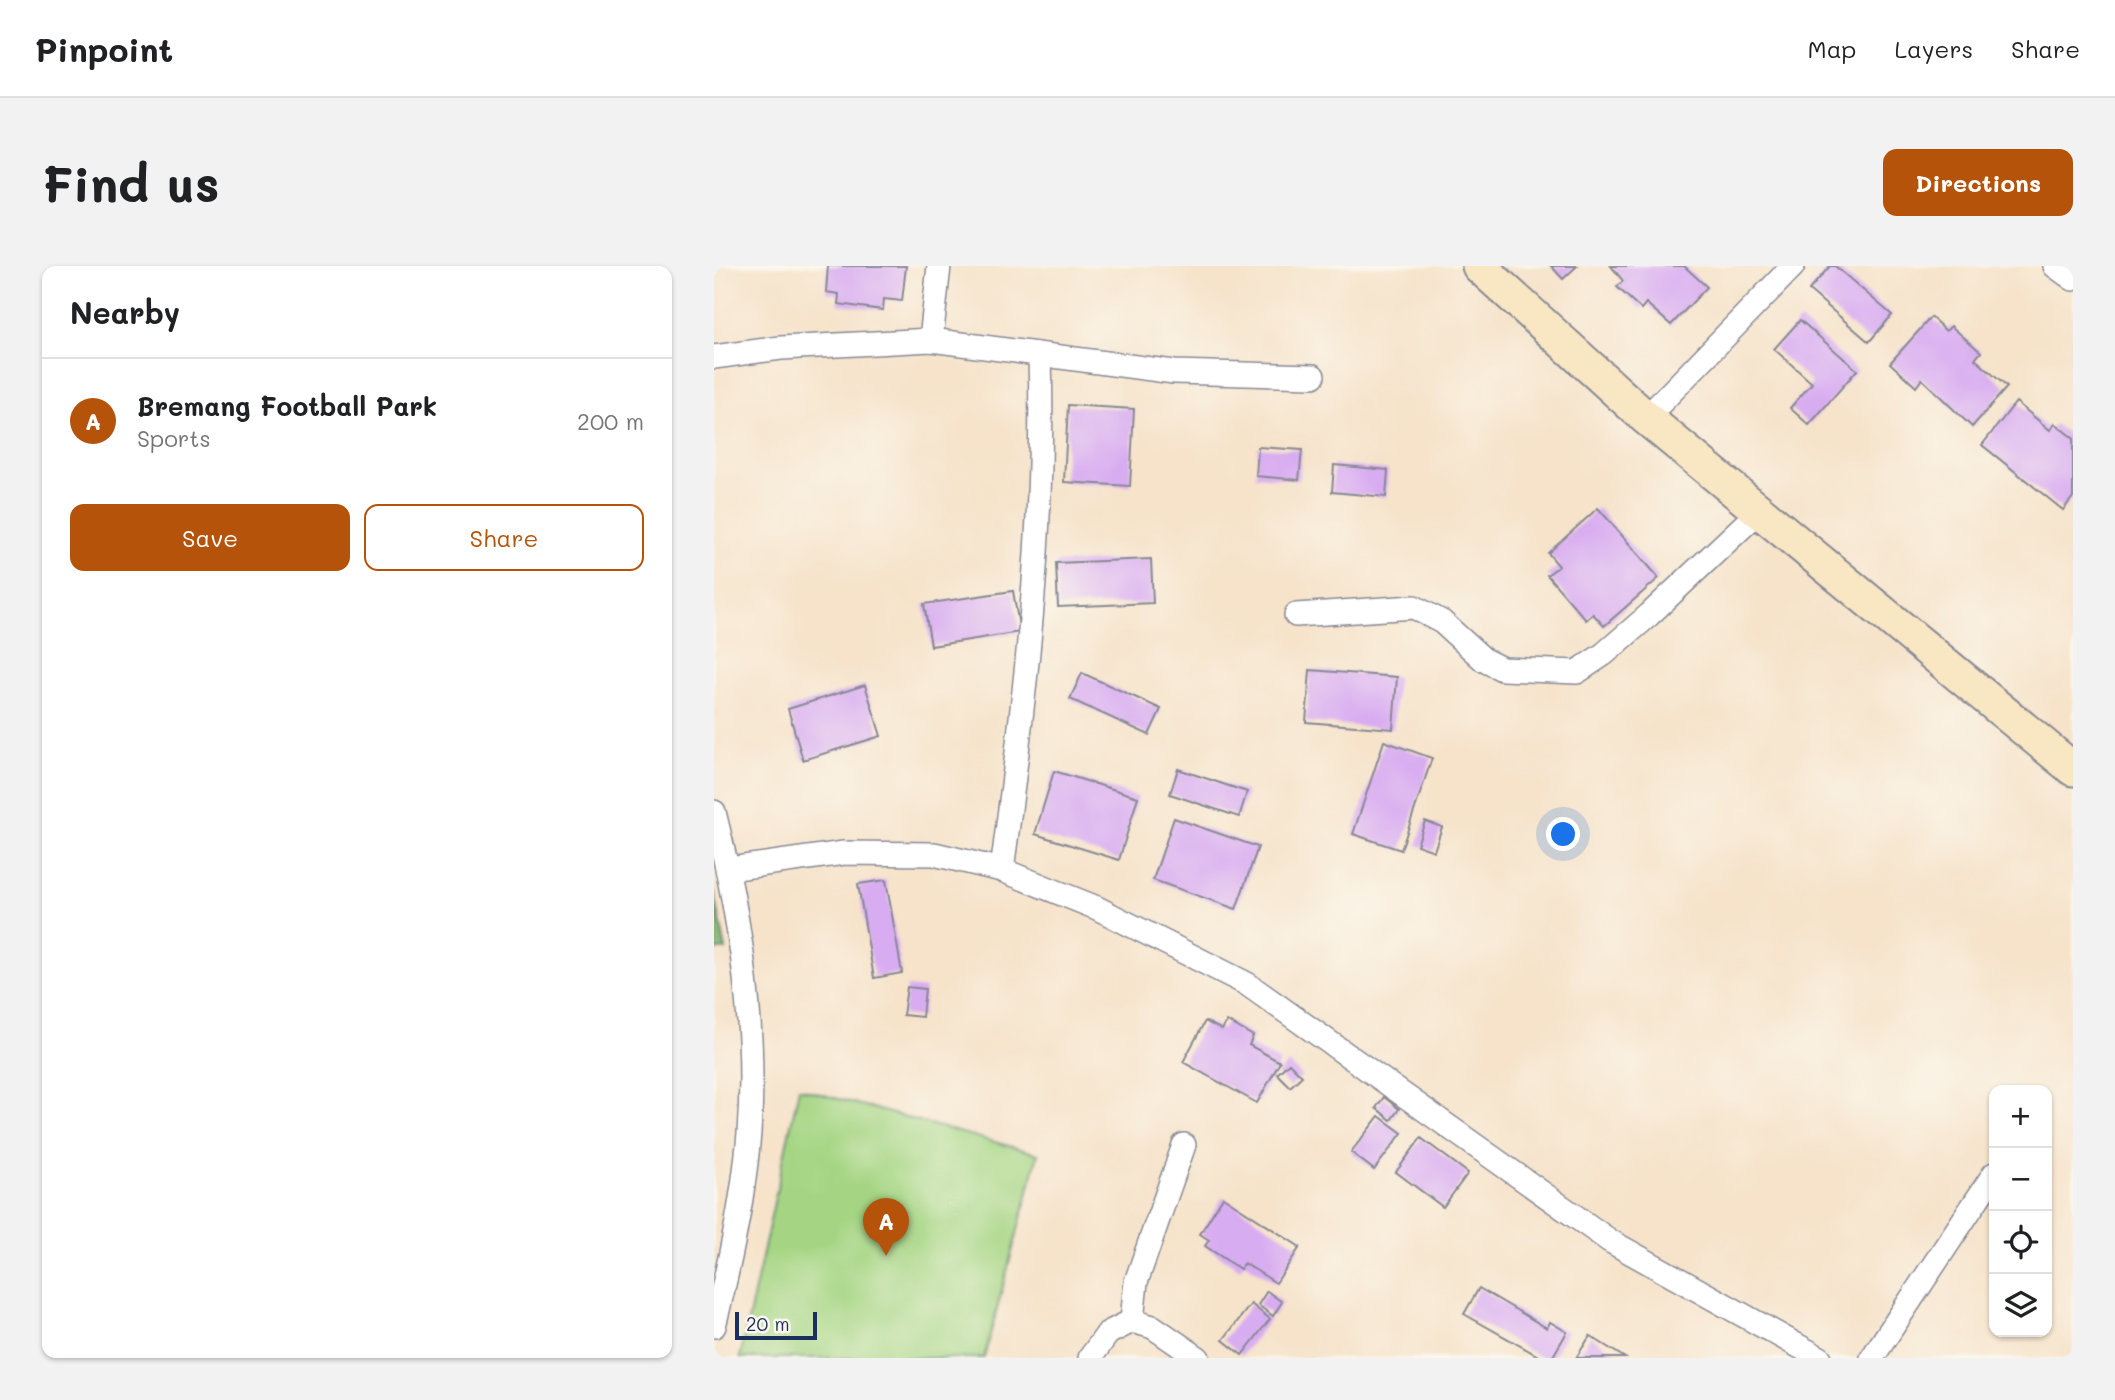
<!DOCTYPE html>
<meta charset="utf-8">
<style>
:root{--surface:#fff;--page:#f2f2f2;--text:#202124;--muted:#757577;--line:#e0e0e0;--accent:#b45309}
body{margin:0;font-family:Mali,sans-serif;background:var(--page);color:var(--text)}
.controls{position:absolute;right:21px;bottom:21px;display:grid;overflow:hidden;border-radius:14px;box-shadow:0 2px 5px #0004}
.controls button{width:63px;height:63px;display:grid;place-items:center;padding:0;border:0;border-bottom:2px solid var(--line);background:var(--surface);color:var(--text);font:35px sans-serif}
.scale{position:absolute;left:21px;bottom:18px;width:82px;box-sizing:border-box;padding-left:7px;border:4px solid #1b2f5e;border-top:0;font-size:19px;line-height:24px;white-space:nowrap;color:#1b2f5e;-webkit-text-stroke:5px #fbf7ec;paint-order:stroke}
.you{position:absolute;left:850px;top:569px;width:24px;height:24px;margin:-18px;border:5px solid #fff;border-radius:50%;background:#1a73e8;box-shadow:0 0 0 10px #1a73e833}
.badge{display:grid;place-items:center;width:46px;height:46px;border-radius:50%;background:var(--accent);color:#fff;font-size:23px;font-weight:700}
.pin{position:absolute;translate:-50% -58px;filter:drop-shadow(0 2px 4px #0008)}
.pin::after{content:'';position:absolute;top:37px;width:24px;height:21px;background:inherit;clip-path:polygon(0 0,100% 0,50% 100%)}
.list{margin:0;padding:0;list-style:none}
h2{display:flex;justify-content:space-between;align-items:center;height:91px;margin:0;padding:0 28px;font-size:30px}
h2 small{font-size:23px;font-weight:400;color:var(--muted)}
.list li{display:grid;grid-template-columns:46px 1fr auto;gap:21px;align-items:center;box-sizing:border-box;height:126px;padding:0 28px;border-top:2px solid var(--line)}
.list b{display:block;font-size:26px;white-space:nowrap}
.list p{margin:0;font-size:23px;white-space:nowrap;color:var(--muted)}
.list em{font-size:23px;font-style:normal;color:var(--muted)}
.actions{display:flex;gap:14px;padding:21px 28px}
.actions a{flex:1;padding:16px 0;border:2px solid var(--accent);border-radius:14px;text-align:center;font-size:24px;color:var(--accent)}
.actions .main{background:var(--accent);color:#fff}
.icon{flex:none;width:38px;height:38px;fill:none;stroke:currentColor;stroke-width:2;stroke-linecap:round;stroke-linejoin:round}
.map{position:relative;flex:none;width:1359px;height:1092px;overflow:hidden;border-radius:14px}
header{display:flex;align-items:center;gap:42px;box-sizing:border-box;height:98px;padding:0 35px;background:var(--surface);border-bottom:2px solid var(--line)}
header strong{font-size:33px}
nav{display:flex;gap:38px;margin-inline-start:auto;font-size:24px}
.intro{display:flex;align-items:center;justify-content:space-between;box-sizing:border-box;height:168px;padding:0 42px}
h1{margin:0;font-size:49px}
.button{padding:18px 32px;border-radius:14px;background:var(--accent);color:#fff;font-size:24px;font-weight:700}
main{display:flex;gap:42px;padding:0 42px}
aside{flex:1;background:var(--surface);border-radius:14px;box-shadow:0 2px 5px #0004}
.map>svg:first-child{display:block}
.green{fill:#a5d583;stroke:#608270;stroke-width:2}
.forest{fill:#84b671;stroke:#507268;stroke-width:2}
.building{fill:#d8acf1}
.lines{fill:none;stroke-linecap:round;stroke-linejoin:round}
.street-casing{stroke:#888994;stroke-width:26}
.secondary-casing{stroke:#888994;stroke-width:37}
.street{stroke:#fff;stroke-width:23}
.secondary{stroke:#f9e7c3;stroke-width:33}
</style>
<header>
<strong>Pinpoint</strong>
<nav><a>Map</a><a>Layers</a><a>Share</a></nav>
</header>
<div class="intro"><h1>Find us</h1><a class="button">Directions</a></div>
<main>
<aside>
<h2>Nearby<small></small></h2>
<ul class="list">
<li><span class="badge">A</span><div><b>Bremang Football Park</b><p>Sports</p></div><em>200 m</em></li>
</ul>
<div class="actions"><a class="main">Save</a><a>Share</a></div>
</aside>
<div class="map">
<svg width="1359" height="1092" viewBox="0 0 1359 1092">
<rect width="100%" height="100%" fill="#fbf7ec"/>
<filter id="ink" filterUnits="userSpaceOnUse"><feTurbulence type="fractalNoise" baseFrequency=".0143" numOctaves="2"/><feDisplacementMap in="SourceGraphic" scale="14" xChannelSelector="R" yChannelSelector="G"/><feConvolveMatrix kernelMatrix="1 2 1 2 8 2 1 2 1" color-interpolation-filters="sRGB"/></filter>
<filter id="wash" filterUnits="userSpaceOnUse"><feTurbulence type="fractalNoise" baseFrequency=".00686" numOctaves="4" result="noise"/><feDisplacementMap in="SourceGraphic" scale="28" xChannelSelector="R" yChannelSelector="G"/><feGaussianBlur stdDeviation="1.57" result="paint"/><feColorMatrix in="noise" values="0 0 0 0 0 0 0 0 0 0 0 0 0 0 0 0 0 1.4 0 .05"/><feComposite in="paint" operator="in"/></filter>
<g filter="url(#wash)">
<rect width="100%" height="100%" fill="#f6e3ca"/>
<!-- green -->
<path class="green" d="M85,822l239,66 -54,204h-244z"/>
<!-- forest -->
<path class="forest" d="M0,624l12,60h-12z"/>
<g id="blocks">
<!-- building -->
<g class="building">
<path d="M114,0h78l-4,35 -18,-2 -1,11 -45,-6 1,-10 -13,-2z"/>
<path d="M837,0h26l-14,13z"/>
<path d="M897,0h73l23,21 -36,38 -25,-22 -5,6 -24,-22 6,-6z"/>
<path d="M1116,0h5l57,49 -23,27 -60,-52z"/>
<path d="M1217,51l15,14 5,-5 30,26 -6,7 32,28 -35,40 -50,-48 -6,8 -26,-24z"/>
<path d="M1086,54l57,50 -48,55 -19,-17 22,-25 -38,-34z"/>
<path d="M1302,136l34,28 5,-6 18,14v59l-10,13 -81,-65z"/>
<path d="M354,139l66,4 -4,77 -66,-4z"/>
<path d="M544,181l44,3 -3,30 -43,-4z"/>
<path d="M620,199l54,5 -2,27 -54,-5z"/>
<path d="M884,242l61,70 -55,48 -11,-12 -7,6 -39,-45 12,-9 -11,-13z"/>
<path d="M437,293l2,44 -95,4 -2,-44z"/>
<path d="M299,325l7,41 -89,14 -7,-42z"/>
<path d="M596,404l87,7 -4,52 -87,-7z"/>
<path d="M368,407l79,36 -12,26 -79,-36z"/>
<path d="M151,419l16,51 -78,24 -15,-51z"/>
<path d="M670,475l48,17 -31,92 -48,-16z"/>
<path d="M464,503l69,23 -8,25 -69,-23z"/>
<path d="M340,505l84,26 -19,63 -84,-26z"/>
<path d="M460,552l84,29 -22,62 -83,-29z"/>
<path d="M711,555l17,6 -8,24 -17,-6z"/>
<path d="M172,614l16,93 -28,5 -16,-94z"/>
<path d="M193,721l18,2 -3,28 -19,-2z"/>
<path d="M491,755l17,9 5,-9 26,15 -4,9 31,17 -23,41 -74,-41z"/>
<path d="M575,797l13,13 -12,11 -13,-13z"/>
<path d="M670,831l15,12 -8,11 -15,-12z"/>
<path d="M665,850l23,17 -28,37 -23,-18z"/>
<path d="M707,872l47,35 -25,34 -47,-35z"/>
<path d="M509,931l77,50 -24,36 -32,-20 -4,6 -35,-23 4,-6 -9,-6z"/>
<path d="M765,1022l68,40 3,-6 17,10 -15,26h-10l-78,-44z"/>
<path d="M553,1025l15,11 -9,14 -15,-11z"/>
<path d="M537,1038l19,15 -28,36 -19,-15z"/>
<path d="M876,1070l35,22h-49z"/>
</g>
</g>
</g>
<g filter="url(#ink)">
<use href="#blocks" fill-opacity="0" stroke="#888994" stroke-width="2"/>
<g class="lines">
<defs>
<g id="street">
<path d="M1341,0l18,13"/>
<path d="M217,74l8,-74"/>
<path d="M0,91l67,-9 150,-8 243,32 139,4"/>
<path d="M932,152l147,-152"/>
<path d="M582,349l118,-8 28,15 42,38 18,9 75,3 27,-18 45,-39 109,-103"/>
<path d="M0,546c26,103 43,214 35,321 -5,64 -19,130 -35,193"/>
<path d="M15,603l115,-16 90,1 68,16 95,38 150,76 363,257 210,117"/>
<path d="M288,604c23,-171 43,-341 38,-514"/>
<path d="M418,1055l4,-39 48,-137"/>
<path d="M376,1092l18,-25 24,-12 21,6 45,31"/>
<path d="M1158,1092l122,-184"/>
</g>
<path id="secondary" d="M765,0l167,152 427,351"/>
</defs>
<!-- street casing -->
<use href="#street" class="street-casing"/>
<!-- secondary casing -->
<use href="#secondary" class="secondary-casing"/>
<!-- street -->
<use href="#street" class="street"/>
<!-- secondary -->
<use href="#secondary" class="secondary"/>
</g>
</g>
</svg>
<div class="controls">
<button>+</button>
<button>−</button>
<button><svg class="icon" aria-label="locate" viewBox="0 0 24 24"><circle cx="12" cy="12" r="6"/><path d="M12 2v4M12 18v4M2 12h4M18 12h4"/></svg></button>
<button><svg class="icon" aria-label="layers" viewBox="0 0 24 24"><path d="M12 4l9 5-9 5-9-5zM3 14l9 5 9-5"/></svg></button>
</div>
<div class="scale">20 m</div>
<div class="you"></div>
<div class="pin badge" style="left:172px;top:990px">A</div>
</div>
</main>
